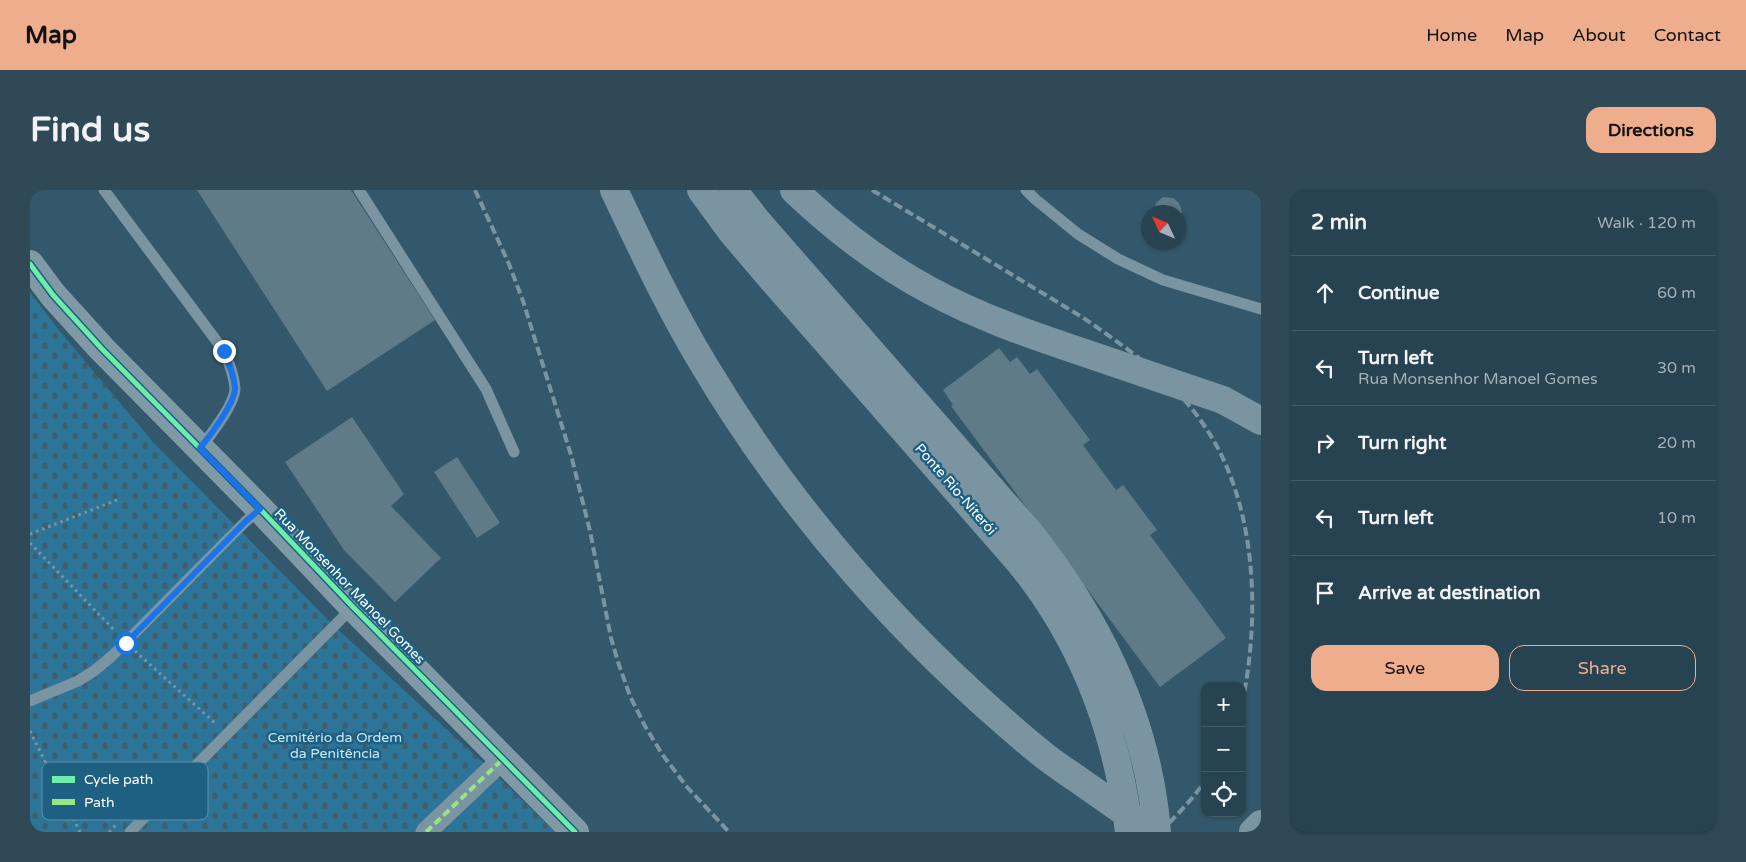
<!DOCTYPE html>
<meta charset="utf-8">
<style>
:root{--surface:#274250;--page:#2f4957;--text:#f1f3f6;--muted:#a4b0b7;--line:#435b67;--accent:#eead8d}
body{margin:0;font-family:"Varela Round",sans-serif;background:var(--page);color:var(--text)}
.controls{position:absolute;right:15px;bottom:15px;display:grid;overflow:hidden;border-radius:10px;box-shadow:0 1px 4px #0004}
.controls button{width:45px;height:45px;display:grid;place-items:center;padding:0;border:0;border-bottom:1px solid var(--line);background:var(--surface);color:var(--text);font:25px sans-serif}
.compass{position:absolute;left:1111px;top:15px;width:45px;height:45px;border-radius:50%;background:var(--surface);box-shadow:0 1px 4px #0004;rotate:314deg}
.stop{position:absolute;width:15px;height:15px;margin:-11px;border:4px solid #1a73e8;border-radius:50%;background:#fff}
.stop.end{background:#1a73e8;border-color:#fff;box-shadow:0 1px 5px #0008}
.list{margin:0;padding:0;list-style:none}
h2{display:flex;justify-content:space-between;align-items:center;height:65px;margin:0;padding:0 20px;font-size:21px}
h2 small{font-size:16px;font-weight:400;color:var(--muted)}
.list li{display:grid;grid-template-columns:32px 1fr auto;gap:15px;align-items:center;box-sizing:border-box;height:75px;padding:0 20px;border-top:1px solid var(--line)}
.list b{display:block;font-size:19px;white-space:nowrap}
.list p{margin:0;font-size:16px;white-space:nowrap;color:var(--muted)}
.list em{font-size:16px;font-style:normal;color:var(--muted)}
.actions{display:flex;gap:10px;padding:15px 20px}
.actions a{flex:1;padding:11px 0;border:1px solid var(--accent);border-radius:15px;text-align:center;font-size:18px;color:var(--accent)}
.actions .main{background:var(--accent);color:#111}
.icon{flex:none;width:28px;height:28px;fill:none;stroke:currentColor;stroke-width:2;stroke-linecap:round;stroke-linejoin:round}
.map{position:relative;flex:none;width:1231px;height:642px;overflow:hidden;border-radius:15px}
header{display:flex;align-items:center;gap:30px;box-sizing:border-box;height:70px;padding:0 25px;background:var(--accent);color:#111}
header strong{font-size:24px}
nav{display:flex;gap:28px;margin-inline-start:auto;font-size:18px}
.intro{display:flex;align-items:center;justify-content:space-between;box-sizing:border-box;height:120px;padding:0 30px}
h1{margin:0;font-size:35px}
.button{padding:12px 22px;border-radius:15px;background:var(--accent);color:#111;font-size:18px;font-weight:700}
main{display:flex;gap:30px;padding:0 30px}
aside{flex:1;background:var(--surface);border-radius:15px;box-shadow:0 1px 4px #0004}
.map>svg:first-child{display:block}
.cemetery{fill:url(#cemetery-stones)}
.building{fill:#5f7a88}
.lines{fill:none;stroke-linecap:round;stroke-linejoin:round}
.path{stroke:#7a94a1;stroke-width:3;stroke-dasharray:2.5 4;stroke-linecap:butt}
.lane{stroke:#7a94a1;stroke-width:11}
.street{stroke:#7a94a1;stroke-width:21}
.secondary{stroke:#8099a6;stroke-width:28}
.highway{stroke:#7b94a1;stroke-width:28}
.rail{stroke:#7b94a1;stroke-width:4;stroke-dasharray:9 4;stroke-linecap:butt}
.highway-bridge{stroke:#7b94a1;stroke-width:28}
.quiet{stroke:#94e586;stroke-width:4;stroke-dasharray:8 4;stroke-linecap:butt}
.cycleway-casing{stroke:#1d6082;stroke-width:8}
.cycleway{stroke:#6deda7;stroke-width:5}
.route{stroke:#1a73e8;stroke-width:6}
.labels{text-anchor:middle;stroke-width:5;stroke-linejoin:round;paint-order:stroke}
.street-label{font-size:14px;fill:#fff;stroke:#1d6082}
.park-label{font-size:14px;fill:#c7e8f7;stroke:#1d6082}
.key{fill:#1d6082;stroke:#6190a8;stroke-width:1}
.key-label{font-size:14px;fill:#fff}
</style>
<header>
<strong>Map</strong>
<nav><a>Home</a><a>Map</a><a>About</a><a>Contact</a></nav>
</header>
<div class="intro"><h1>Find us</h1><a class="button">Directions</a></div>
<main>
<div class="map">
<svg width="1231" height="642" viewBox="0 0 1231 642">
<defs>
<pattern id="cemetery-stones" width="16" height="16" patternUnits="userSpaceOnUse" patternTransform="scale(1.25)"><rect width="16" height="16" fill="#2d7598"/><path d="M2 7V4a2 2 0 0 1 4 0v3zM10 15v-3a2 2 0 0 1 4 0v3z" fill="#3e5e6e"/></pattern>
</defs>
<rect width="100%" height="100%" fill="#34586b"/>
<!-- cemetery -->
<path class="cemetery" d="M0,102l27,36 95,113 181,184 158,145 64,62h-525z"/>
<!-- building -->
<g class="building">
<path d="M167,0h154l84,130 -108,71z"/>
<path d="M1133,7l10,1 6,5 3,9 -4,8v-8h-25l3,-9z"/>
<path d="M969,158l11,14 7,-5 13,17 7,-5 53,71 -7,5 33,45 7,-5 34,45 -7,5 76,103 -66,49 -209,-281 2,-1 -10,-15z"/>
<path d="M322,227l52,77 -13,12 50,52 -46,44 -51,-52 -59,-88z"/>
<path d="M427,267l43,66 -23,15 -43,-66z"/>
</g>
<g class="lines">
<!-- path -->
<g class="path">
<path d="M0,344l87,-34"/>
<path d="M0,353l85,88"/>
<path d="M105,461l81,73"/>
<path d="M0,541l50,101"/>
<path d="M79,642l7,-7"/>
</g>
<!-- lane -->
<g class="lane">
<path d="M74,0l120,161c5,12 10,24 11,37 0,16 -25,48 -35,60"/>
<path d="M329,0l127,199 28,63"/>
<path d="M996,0l9,9 43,35 40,25 45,21 98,29"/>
<path d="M0,511l48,-20 16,-10 18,-15 133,-134 15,-13"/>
<path d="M100,642l223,-225"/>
</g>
<!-- street -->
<path class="street" d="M396,642l78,-74"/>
<!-- secondary -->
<path class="secondary" d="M0,74l23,31 49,54 158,160 93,98 222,225"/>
<!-- highway -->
<g class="highway">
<path d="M671,0l30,41 39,46 238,272c9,10 18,21 26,32 54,73 85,161 95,251"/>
<path d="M703,0l25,32 271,310c69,87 119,188 128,300"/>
<path d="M1193,210l38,21"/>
<path d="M1223,642l8,-8"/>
</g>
<!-- rail -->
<g class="rail">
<path d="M445,0l34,74 14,37 48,154 19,76 21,107 7,24 12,34 15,30 17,28 25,33 42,45"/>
<path d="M842,0l210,127c42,29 89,61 119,104 56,77 60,193 41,283"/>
<path d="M1130,642c16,-16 32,-32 45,-51"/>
</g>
<!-- highway-bridge -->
<g class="highway-bridge">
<path d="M584,0c28,59 56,119 90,175 88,148 205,280 337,388 12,10 26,19 39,28 24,17 49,34 73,51"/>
<path d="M764,0c41,39 86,74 137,101 48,26 100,44 151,61 47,16 94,32 141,48"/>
</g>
<!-- quiet -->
<path class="quiet" d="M396,642l78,-74"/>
<defs>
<path id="cycleway" d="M0,74l23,31 49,54 158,160 93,98 222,225"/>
</defs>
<!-- cycleway casing -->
<use href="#cycleway" class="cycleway-casing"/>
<!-- cycleway -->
<use href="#cycleway" class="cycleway"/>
</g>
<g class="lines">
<!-- route -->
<path class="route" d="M96,453l119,-121 15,-13 -60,-61c10,-12 35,-45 35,-60 -1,-13 -6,-25 -11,-37"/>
</g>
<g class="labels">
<!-- street labels -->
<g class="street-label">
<text transform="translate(926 299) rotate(49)" y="5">Ponte Rio-Niterói</text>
<text transform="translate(320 396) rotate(46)" y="5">Rua Monsenhor Manoel Gomes</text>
</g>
<!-- park labels -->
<g class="park-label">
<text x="305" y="552">Cemitério da Ordem<tspan x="305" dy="16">da Penitência</tspan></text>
</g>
</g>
<!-- legend -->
<rect x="12" y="572" width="166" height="58" rx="8" class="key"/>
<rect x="22" y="586" width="23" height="7" fill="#6deda7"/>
<rect x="22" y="609" width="23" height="6" fill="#94e586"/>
<g class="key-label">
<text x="54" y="594">Cycle path</text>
<text x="54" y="617">Path</text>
</g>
</svg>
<div class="controls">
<button>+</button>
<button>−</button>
<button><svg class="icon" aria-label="locate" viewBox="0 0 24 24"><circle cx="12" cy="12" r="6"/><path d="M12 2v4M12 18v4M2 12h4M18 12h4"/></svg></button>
</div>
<svg class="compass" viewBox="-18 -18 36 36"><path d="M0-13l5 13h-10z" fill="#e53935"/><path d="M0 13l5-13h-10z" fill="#a4b0b7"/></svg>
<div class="stop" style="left:96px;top:453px"></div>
<div class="stop end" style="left:194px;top:161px"></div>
</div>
<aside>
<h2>2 min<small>Walk · 120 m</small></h2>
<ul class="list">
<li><svg class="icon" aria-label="ahead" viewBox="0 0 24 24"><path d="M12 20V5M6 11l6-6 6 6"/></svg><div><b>Continue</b></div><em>60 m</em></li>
<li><svg class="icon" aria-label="left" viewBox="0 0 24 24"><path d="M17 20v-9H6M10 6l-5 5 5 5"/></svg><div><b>Turn left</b><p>Rua Monsenhor Manoel Gomes</p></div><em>30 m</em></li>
<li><svg class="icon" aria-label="right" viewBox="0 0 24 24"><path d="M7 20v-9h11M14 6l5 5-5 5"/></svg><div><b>Turn right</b></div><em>20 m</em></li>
<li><svg class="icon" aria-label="left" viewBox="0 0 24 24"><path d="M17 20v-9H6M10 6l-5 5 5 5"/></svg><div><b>Turn left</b></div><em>10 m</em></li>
<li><svg class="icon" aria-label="arrive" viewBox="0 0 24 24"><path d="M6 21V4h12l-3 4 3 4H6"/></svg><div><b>Arrive at destination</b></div></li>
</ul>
<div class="actions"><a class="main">Save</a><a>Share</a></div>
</aside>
</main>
